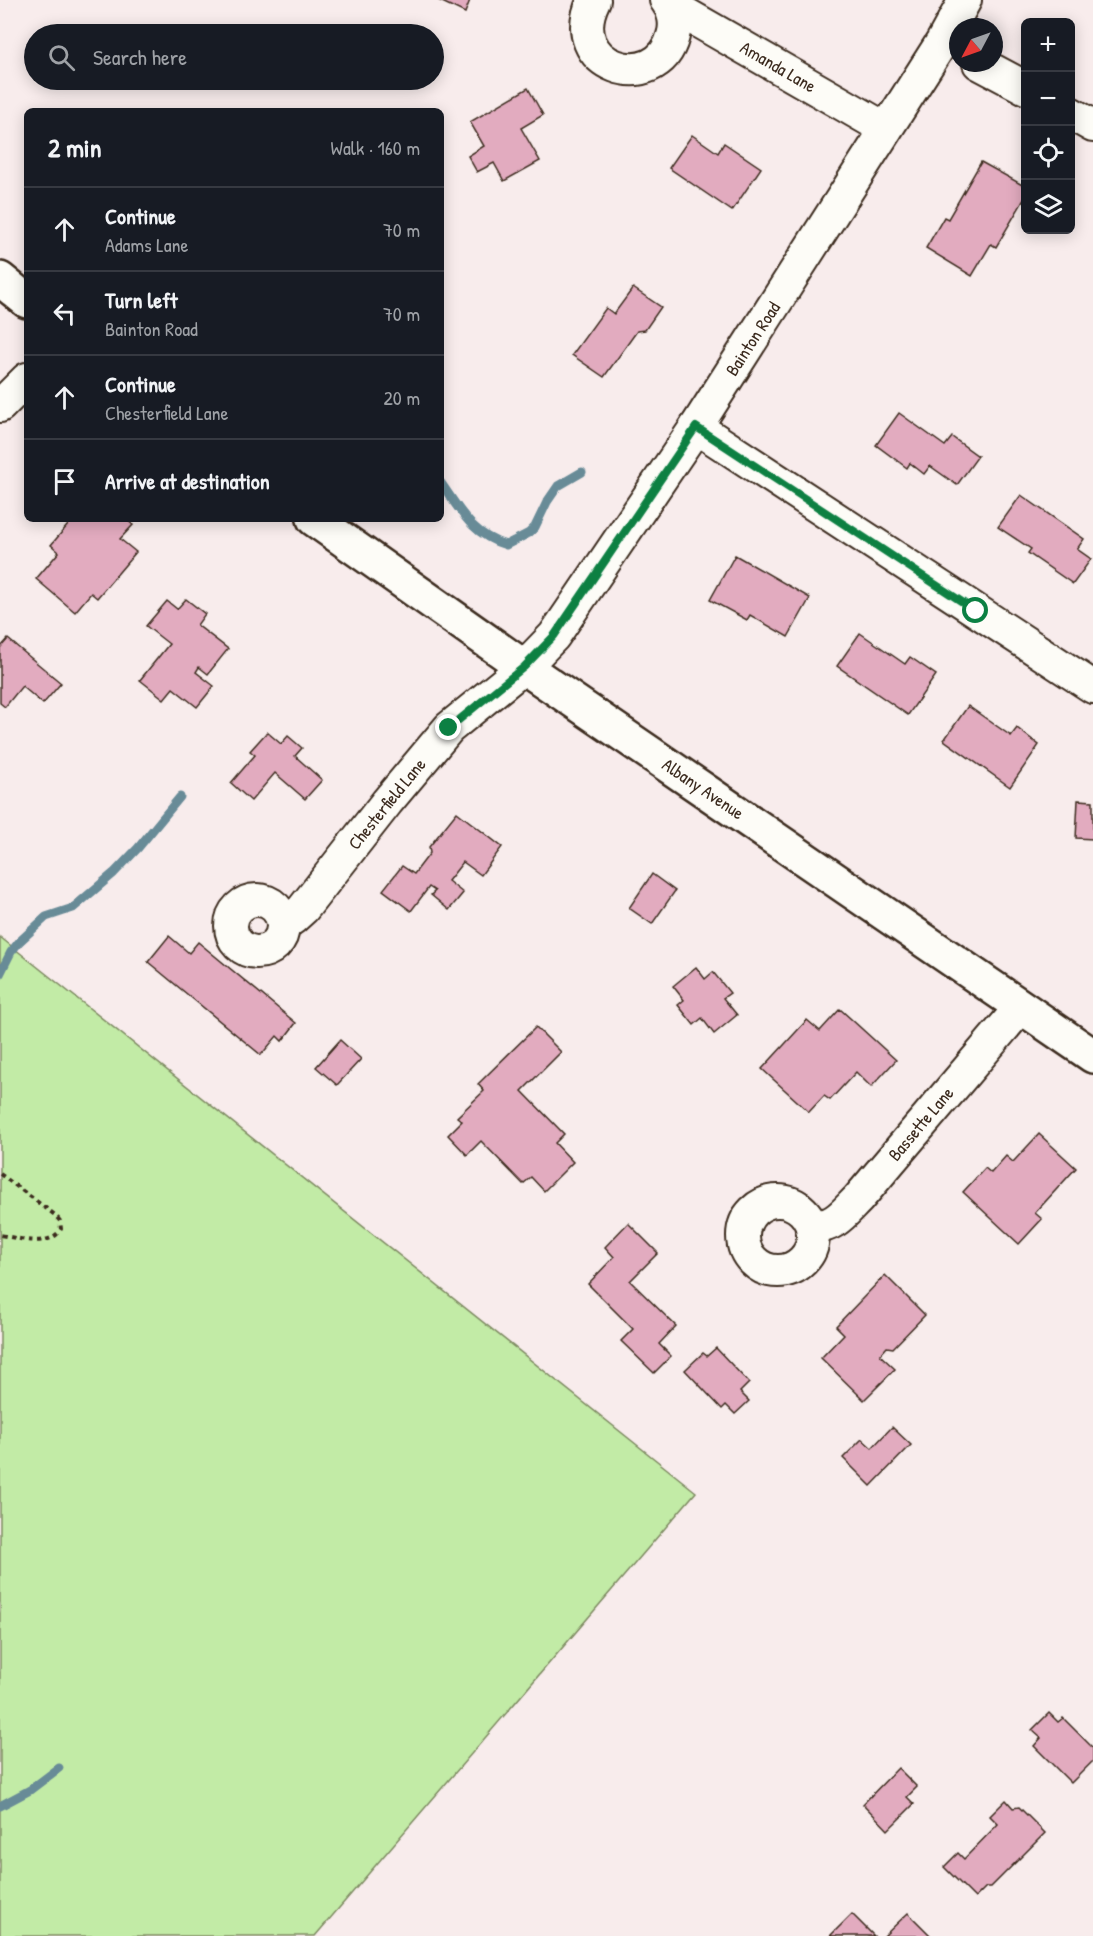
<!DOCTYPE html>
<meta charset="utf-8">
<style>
:root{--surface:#171b24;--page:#20242c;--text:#f1f3f6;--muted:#9ea1a6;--line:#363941}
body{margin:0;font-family:"Patrick Hand",sans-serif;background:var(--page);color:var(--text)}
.controls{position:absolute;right:18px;top:18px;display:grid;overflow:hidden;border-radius:9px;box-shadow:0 3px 15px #0003}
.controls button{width:54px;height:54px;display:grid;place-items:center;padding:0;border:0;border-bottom:2px solid var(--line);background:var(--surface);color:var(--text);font:30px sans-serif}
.compass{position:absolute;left:949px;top:18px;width:54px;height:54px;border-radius:50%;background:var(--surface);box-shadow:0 3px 15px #0003;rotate:229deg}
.stop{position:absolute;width:18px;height:18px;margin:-14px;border:4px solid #0b8043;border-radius:50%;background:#fff}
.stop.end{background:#0b8043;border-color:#fff;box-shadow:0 2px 6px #0008}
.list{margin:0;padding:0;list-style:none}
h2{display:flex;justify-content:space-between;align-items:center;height:78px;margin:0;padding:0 24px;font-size:26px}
h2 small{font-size:20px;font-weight:400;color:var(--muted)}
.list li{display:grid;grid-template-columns:39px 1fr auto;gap:18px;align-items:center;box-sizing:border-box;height:84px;padding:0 24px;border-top:2px solid var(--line)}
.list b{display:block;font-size:22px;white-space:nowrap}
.list p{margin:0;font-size:20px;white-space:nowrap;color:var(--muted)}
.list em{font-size:20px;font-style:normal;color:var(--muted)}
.icon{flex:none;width:33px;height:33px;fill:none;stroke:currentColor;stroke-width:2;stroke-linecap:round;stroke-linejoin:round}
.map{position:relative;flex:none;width:1093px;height:1936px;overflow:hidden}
.search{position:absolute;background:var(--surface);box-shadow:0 3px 15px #0003;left:24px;top:24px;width:420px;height:66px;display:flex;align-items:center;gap:15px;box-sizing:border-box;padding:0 21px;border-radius:33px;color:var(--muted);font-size:22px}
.panel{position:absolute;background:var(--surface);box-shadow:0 3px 15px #0003;left:24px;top:108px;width:420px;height:414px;border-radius:9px}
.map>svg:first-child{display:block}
.green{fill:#c2eba6;stroke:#7e8a62;stroke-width:1.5}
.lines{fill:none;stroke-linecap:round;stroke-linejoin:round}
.stream{stroke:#688b97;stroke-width:9}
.building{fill:#e2abbf;stroke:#3b2a1e;stroke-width:1.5}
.minor-casing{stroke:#3b2a1e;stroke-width:36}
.trunk-casing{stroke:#3b2a1e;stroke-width:38}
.path{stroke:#3b2a1e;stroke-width:4;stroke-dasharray:4.5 4.5;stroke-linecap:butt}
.minor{stroke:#fdfcf7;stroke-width:32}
.trunk{stroke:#fdfcf7;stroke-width:33}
.route{stroke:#0b8043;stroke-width:8}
.labels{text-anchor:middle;stroke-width:4.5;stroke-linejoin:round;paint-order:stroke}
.street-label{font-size:18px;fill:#3b2a1e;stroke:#fdfcf7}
</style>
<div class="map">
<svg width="1093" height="1936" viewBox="0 0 1093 1936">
<rect width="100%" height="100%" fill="#f8ecec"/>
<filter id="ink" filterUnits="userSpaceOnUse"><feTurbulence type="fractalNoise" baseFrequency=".0167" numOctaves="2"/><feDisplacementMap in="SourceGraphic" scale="12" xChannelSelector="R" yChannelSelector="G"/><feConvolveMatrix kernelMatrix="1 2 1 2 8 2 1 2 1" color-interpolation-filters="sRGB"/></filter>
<g filter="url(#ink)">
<!-- green -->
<path class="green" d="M0,937l696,555 -381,444h-315z"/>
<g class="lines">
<!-- stream -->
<g class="stream">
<path d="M441,483c19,27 31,52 65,62l23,-12 6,-6 12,-25 11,-16 24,-14"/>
<path d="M0,974l11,-22 8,-10 27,-25 27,-9 41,-35 24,-25 42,-51"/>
<path d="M0,1806l30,-16 29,-22"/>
</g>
</g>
<!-- building -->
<g class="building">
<path d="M438,0h32l-5,13z"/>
<path d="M528,88l15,27 -22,13 19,33 -36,20 -10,-18 -17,9 -9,-16 16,-10 -14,-24z"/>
<path d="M692,135l26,18 6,-10 37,25 -29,43 -63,-43z"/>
<path d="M981,162l45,25v9l-30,51 -5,-3 -19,32 -46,-28 18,-31 4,2z"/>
<path d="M633,288l28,19 -16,23 -8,1 -33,46 -32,-22 34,-47 8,6z"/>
<path d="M899,413l46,33 7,-9 26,19 -21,29 -27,-19 -6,8 -14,-11 -3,5 -31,-23z"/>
<path d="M1021,495l63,44 -7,10 14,10 -18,25 -45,-31 3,-4 -33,-22z"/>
<path d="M73,519h53l7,6 -13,14 16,13 -39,46 -6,-5 -16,19 -39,-33 23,-27 -8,-7z"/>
<path d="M735,555l75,43 -22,39 -38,-22 -3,5 -37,-20z"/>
<path d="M186,599l19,15 -8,11 31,24 -20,25 -9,-7 -3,5 18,14 -17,21 -24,-19 -9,11 -24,-19 29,-36 -23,-18 21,-25 10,8z"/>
<path d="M860,633l45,31 5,-7 26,18 -28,40 -71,-49z"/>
<path d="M8,639l53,44 -18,21 -21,-18 -17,21 -5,-4v-55z"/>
<path d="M968,706l43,30 6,-8 22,17 -29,42 -66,-47z"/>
<path d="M267,732l14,12 7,-8 14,12 -7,8 27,24 -17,19 -30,-26 -24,28 -20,-18 24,-28 -5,-4z"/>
<path d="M1078,800l15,1v38l-17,-1z"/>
<path d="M457,812l45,35 -21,28 -18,-13 -15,19 15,12 -14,17 -18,-15 4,-4 -6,-4 -18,24 -28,-21 19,-24 12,8 16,-21 -1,-6z"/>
<path d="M652,874l23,17 -23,33 -23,-16z"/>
<path d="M169,936l20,17 9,-11 98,81 -14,18 -5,-5 -16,19 -113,-93z"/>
<path d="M696,967l9,12 8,-7 17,21 -7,5 14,17 -23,19 -12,-16 -8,7 -16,-20 6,-5 -11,-14z"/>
<path d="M840,1009l56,51 -25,27 -15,-15 -26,28 -6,-4 -15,16 -47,-43 45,-49 13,11z"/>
<path d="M536,1027l25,25 -39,39 42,43 -9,9 18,19 -29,29 -13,-14 -8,7 -42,-43 -14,14 -19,-20 14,-14 -5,-4 27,-26 -6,-7z"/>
<path d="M340,1040l21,19 -24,26 -21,-18z"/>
<path d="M1039,1134l37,34 -41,45 7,6 -23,25 -56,-52 22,-24 6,5 15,-17 7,6z"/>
<path d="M628,1223l30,30 -28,28 46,45 -17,18 12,12 -17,17 -33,-32 12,-12 -45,-45 26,-27 -9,-10z"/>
<path d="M885,1275l40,40 -32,33 -6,-1 -7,8 15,14 -31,31 -43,-42 23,-24 -8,-8z"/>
<path d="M716,1348l33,35 -9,9 9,9 -14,13 -9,-9 -4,4 -37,-39 18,-17 4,3z"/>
<path d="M892,1427l19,18 -40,41 -28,-28 19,-19 10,9z"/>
<path d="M1049,1713l9,9 5,-4 30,30v13l-22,22 -37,-37 7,-8 -9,-8z"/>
<path d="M898,1768l19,19 -10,10 7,7 -26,26 -25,-26z"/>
<path d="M1006,1800l7,8 6,-1 26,26 -54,54h-5l-11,11 -31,-31 14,-14 6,6 34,-35 -8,-8z"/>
<path d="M908,1913l23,23h-47z"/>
<path d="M852,1914l22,22h-44z"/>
</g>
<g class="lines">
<defs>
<g id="minor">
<path d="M594,0c-33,67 63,97 79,36 4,-12 1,-26 -7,-36"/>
<path d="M670,5l216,124"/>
<path d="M979,63l47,25"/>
<path d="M1070,113l23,13"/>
<path d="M0,406l27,-27"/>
<path d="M696,427l397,260"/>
<circle cx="257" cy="926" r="26"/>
<path d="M283,921l9,-2 11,-10 84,-107 62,-74 75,-61 30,-31 142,-209 246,-385 23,-42"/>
<circle cx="778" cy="1236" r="35"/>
<path d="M813,1228c23,-3 29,-13 45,-29l163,-192"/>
</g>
<g id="trunk">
<path d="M0,279l27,22"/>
<path d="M314,519l210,148 569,389"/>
</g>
</defs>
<!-- minor casing -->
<use href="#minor" class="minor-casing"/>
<!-- trunk casing -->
<use href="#trunk" class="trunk-casing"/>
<!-- path -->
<path class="path" d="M0,1174l55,41 5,6 1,8c-12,20 -42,9 -61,6"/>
<!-- minor -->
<use href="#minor" class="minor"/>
<!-- trunk -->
<use href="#trunk" class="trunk"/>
</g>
</g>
<g class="lines" filter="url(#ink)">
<!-- route -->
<path class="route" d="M449,728l75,-61 30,-31 142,-209 280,184"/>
</g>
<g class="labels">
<!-- street labels -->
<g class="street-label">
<text transform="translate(778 67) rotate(30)" y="6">Amanda Lane</text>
<text transform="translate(753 339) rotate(-57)" y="6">Bainton Road</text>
<text transform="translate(703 789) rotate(34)" y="6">Albany Avenue</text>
<text transform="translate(387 804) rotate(-51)" y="6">Chesterfield Lane</text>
<text transform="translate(921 1124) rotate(-50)" y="6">Bassette Lane</text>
</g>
</g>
</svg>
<div class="controls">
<button>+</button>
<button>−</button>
<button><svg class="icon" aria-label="locate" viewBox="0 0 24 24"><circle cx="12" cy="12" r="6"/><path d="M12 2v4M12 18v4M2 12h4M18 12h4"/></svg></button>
<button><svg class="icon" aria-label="layers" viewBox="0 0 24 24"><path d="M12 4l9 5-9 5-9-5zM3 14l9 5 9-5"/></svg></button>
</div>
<svg class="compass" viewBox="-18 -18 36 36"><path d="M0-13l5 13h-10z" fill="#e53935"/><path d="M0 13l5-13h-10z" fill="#9ea1a6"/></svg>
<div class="stop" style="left:976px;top:611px"></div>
<div class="stop end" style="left:449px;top:728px"></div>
<div class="search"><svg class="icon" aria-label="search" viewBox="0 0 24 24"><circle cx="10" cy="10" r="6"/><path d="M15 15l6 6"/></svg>Search here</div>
<section class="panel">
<h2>2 min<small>Walk · 160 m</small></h2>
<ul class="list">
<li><svg class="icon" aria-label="ahead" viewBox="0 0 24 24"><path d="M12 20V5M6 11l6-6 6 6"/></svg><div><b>Continue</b><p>Adams Lane</p></div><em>70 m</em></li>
<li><svg class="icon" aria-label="left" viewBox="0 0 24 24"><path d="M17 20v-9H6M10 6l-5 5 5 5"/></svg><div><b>Turn left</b><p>Bainton Road</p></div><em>70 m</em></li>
<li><svg class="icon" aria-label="ahead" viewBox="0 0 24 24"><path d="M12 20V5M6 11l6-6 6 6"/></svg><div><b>Continue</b><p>Chesterfield Lane</p></div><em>20 m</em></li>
<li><svg class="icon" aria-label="arrive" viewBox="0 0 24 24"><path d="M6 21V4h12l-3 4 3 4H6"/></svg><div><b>Arrive at destination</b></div></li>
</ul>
</section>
</div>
